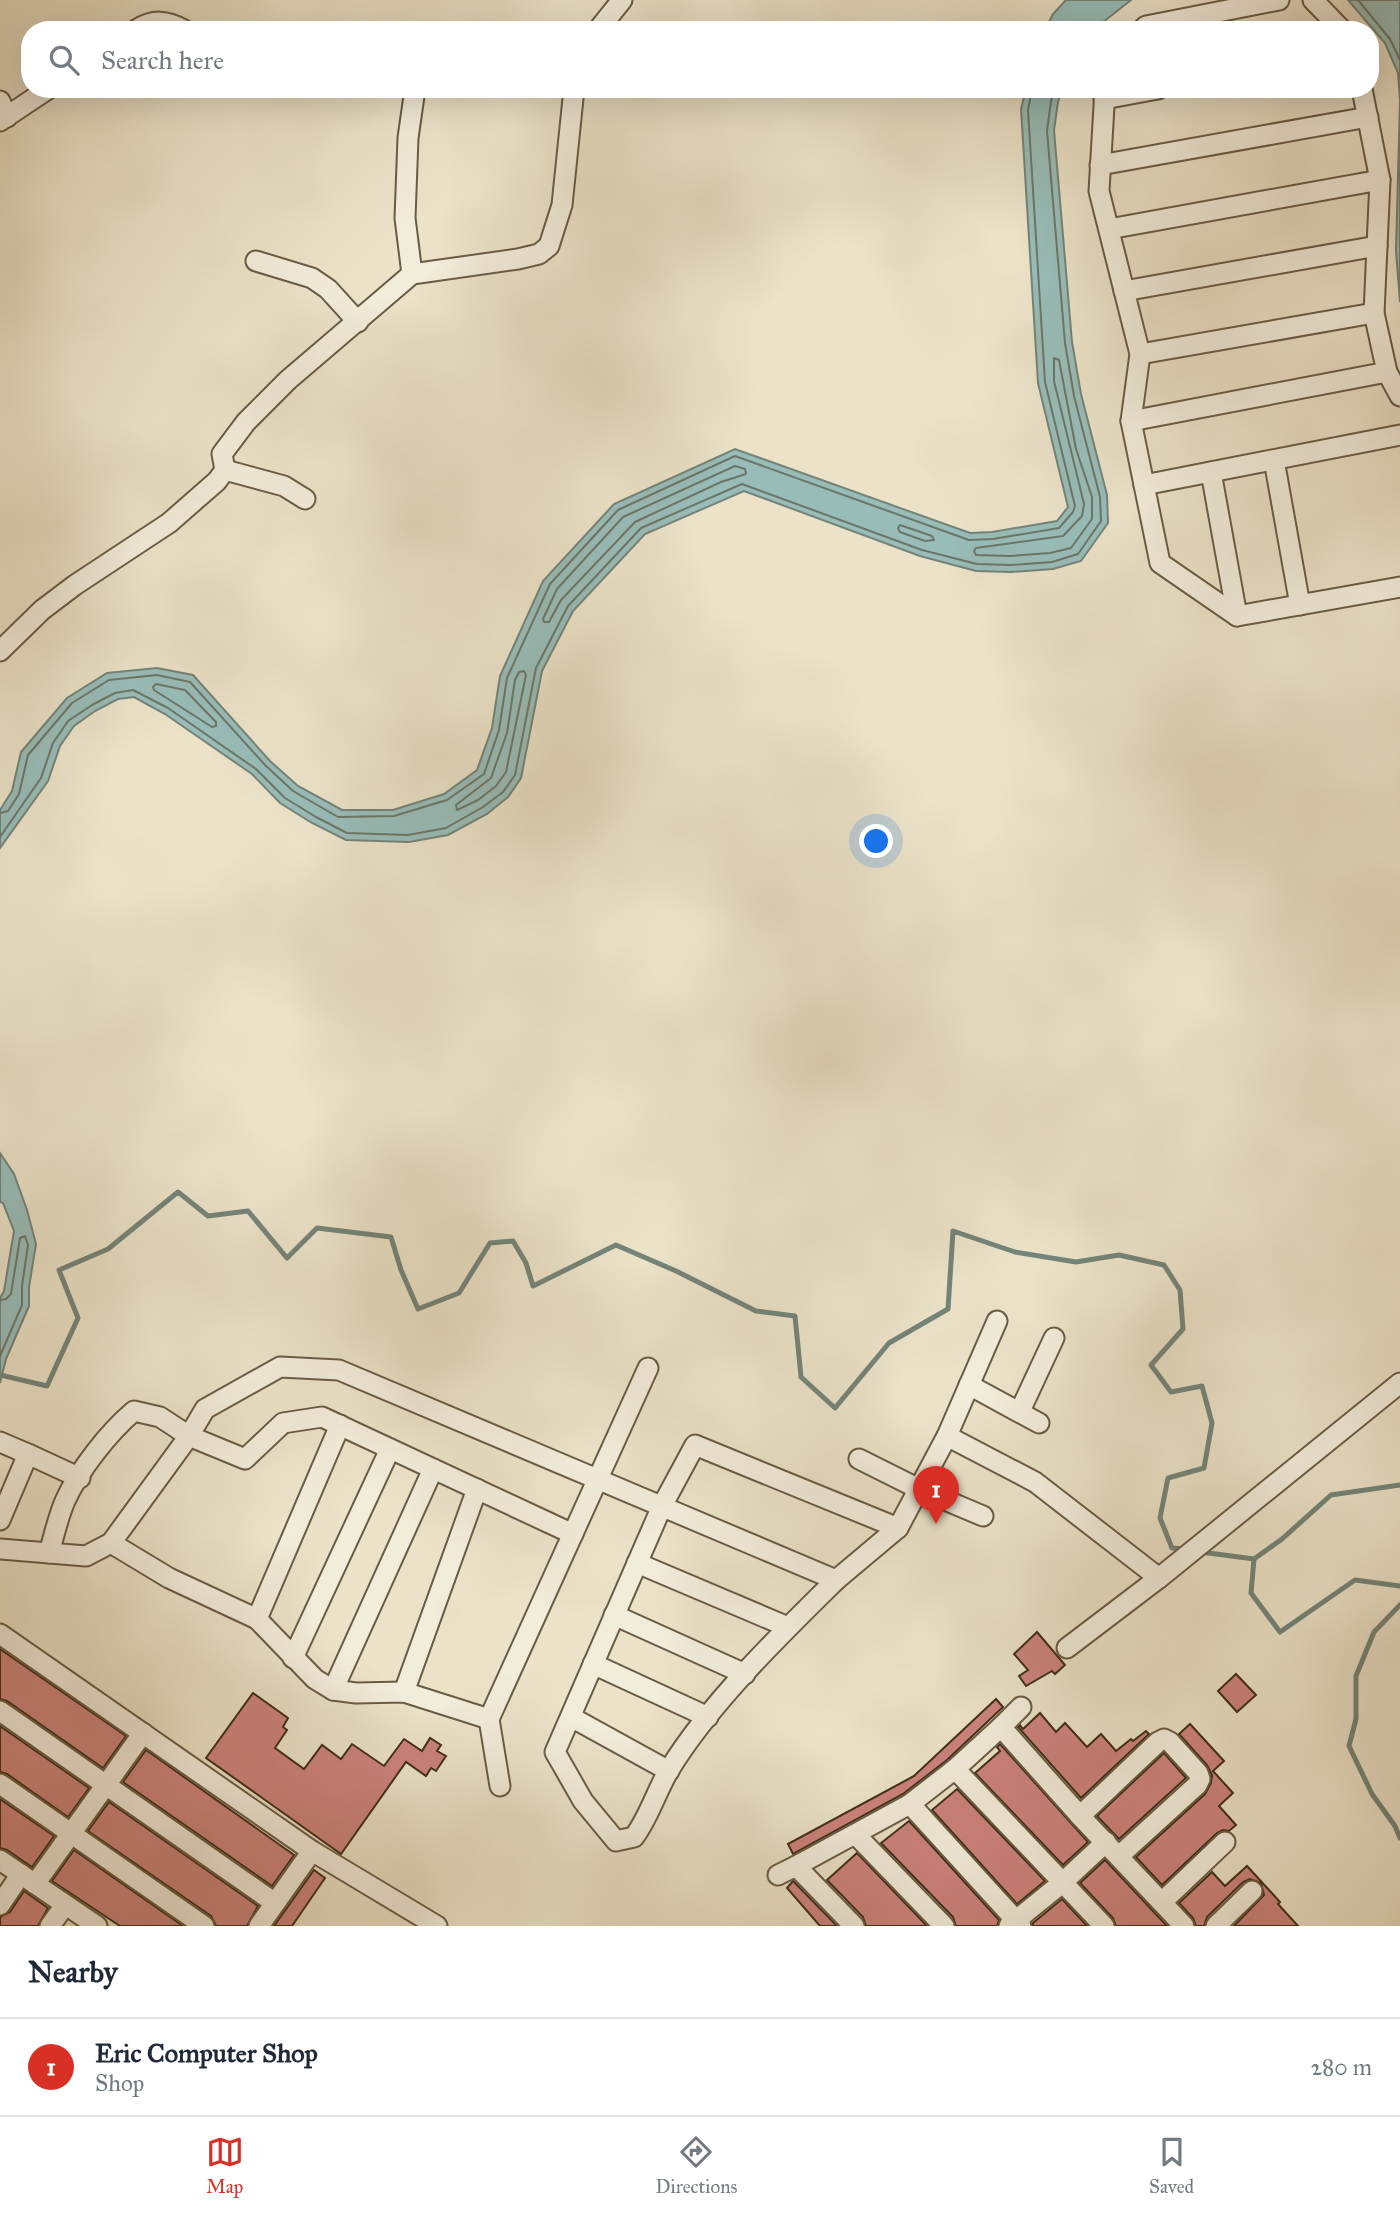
<!DOCTYPE html>
<style>
:root{--surface:#fff;--page:#f6f6f7;--text:#1f2937;--muted:#747a83;--line:#e0e1e3;--accent:#d93025}
body{margin:0;font-family:"IM FELL Great Primer",serif;background:var(--page);color:var(--text)}
.you{position:absolute;left:877px;top:842px;width:24px;height:24px;margin:-18px;border:5px solid #fff;border-radius:50%;background:#1a73e8;box-shadow:0 0 0 10px #1a73e833}
.badge{display:grid;place-items:center;width:46px;height:46px;border-radius:50%;background:var(--accent);color:#fff;font-size:23px;font-weight:700}
.pin{position:absolute;translate:-50% -58px;filter:drop-shadow(0 2px 4px #0008)}
.pin::after{content:'';position:absolute;top:37px;width:24px;height:21px;background:inherit;clip-path:polygon(0 0,100% 0,50% 100%)}
.list{margin:0;padding:0;list-style:none}
h2{display:flex;justify-content:space-between;align-items:center;height:91px;margin:0;padding:0 28px;font-size:30px}
h2 small{font-size:23px;font-weight:400;color:var(--muted)}
.list li{display:grid;grid-template-columns:46px 1fr auto;gap:21px;align-items:center;box-sizing:border-box;height:98px;padding:0 28px;border-top:2px solid var(--line)}
.list b{display:block;font-size:26px;white-space:nowrap}
.list p{margin:0;font-size:23px;white-space:nowrap;color:var(--muted)}
.list em{font-size:23px;font-style:normal;color:var(--muted)}
.icon{flex:none;width:38px;height:38px;fill:none;stroke:currentColor;stroke-width:2;stroke-linecap:round;stroke-linejoin:round}
.map{position:relative;flex:none;width:1400px;height:1926px;overflow:hidden}
.search{position:absolute;background:var(--surface);box-shadow:0 7px 28px #0002;left:21px;right:21px;top:21px;height:77px;display:flex;align-items:center;gap:18px;box-sizing:border-box;padding:0 24px;border-radius:28px;color:var(--muted);font-size:26px}
.sheet{height:189px;background:var(--surface)}
nav{display:flex;justify-content:space-around;align-items:center;box-sizing:border-box;height:98px;border-top:2px solid var(--line);background:var(--surface);font-size:19px;color:var(--muted)}
nav a{display:grid;justify-items:center;gap:4px}
nav .on{color:var(--accent)}
.map>svg:first-child{display:block}
.water{fill:#98bdb9;stroke:#748479;stroke-width:2}
.lines{fill:none;stroke-linecap:round;stroke-linejoin:round}
.shore{stroke:#6c7668;stroke-width:2}
.stream{stroke:#748479;stroke-width:5}
.building{fill:#cc827c;stroke:#3f2f18;stroke-width:2}
.minor-casing{stroke:#6a5c44;stroke-width:23}
.minor{stroke:#f2ecdb;stroke-width:19}
</style>
<div class="map">
<svg width="1400" height="1926" viewBox="0 0 1400 1926">
<rect width="100%" height="100%" fill="#ebe2c8"/>
<filter id="stains"><feTurbulence type="fractalNoise" baseFrequency=".00286" numOctaves="4"/><feColorMatrix values="0 0 0 0 .2 0 0 0 0 .09 0 0 0 0 .02 0 0 0 .5 -.17"/></filter>
<radialGradient id="worn" r=".72"><stop offset=".6" stop-color="#630" stop-opacity="0"/><stop offset="1" stop-color="#630" stop-opacity=".3"/></radialGradient>
<!-- water -->
<g class="water">
<path d="M1066,0h65l-38,30h-48l8,-16z"/>
<path d="M1348,0h52v302l-4,-51 4,-151 -2,-27 -13,-30z"/>
<path d="M1026,89h36l-4,13 -4,28 18,212 9,52 26,101 1,28 -27,38 -28,8 -42,3 -35,-1 -56,-15 -176,-65 -99,43 -72,77 -31,60 -21,107 -13,19 -21,17 -39,21 -39,7 -63,-2 -34,-17 -32,-20 -28,-29 -87,-60 -31,-17 -16,2 -23,12 -21,15 -14,20 -12,35 -48,67v-38l12,-19 9,-39 46,-54 40,-25 50,-5 36,7 77,86 28,25 44,24h51l51,-16 33,-24 15,-42 8,-52 43,-95 71,-77 121,-55 235,84 22,-1 65,-11 11,-14 -30,-124 -17,-274z"/>
<path d="M0,1153l14,21 13,36 9,34 -7,43v19l-23,53 -6,24v-85l4,-7 10,-60 -11,-28 -3,-1z"/>
</g>
<g class="lines">
<!-- shore -->
<g class="shore">
<path d="M1358,0l32,39 10,21"/>
<path d="M1054,358l5,2 17,89 16,48v22l-21,29 -21,5 -39,3 -35,-1 -2,-4 2,-3 87,-12 19,-20 2,-12 -30,-123z"/>
<path d="M735,466l10,3 1,5 -25,8 -86,40 -74,78 -12,22h-5l-1,-3 14,-30 66,-72z"/>
<path d="M900,525l32,11 2,4 -9,1 -25,-9 -2,-4z"/>
<path d="M524,671l2,4 -20,97 -10,14 -18,14 -21,10 -1,-5 35,-27 16,-45 8,-53 4,-8z"/>
<path d="M156,684l29,6 31,32v4l-4,1 -58,-37 -1,-3z"/>
<path d="M0,813l8,-2 11,-17 9,-39 44,-52 37,-23 48,-5 33,7 75,83 28,26 45,26 56,-1 53,-16 37,-26 15,-44 8,-52 43,-94 68,-74 117,-54 234,84 24,-1 66,-11 14,-16 2,-6 -30,-124 -17,-272 4,-21"/>
<path d="M0,837l41,-59 12,-35 15,-22 24,-16 23,-12 18,-3 35,18 88,61 29,29 31,19 31,16 61,2 38,-7 37,-21 20,-15 12,-17 21,-107 32,-62 73,-78 101,-44 180,66 55,14 34,1 41,-3 26,-8 23,-33 -1,-24 -26,-101 -9,-53 -18,-212 4,-30 4,-12"/>
<path d="M0,1300l6,-1 5,-5 9,-56 5,-2 3,9 -6,41v19l-22,51"/>
</g>
<!-- stream -->
<g class="stream">
<path d="M0,1375l47,11 31,-68 -19,-48 49,-21 70,-57 30,24 40,-5 39,47 30,-30 74,9 10,33 17,39 41,-16 31,-50 23,-2 13,22 7,23 83,-41 60,26 80,40 39,5 6,61 34,31 54,-65 59,-34 5,-78 62,21 61,10 43,-7 45,10 16,25 3,39 -32,36 20,27 31,-6 10,37 -8,45 -36,10 -8,40 12,30 12,1"/>
<path d="M1201,1552l53,7 -3,34 29,39 75,-52 45,6"/>
<path d="M1254,1559l28,-20 49,-44 69,-10"/>
<path d="M1400,1605l-26,27 -18,44v43l-7,27 23,48 23,32 5,12"/>
</g>
</g>
<!-- building -->
<g class="building">
<path d="M1037,1632l28,33 -10,9 -3,-3 -26,15 -7,-10 9,-6 -14,-16z"/>
<path d="M0,1649l126,87 -23,32 -96,-67 -7,-2z"/>
<path d="M1236,1674l20,21 -19,17 -19,-21z"/>
<path d="M253,1693l35,25 -5,9 4,3 -12,18 29,21 18,-24 19,14 11,-15 32,22 20,-27 18,12 8,-13 11,7 -4,6 9,5 -10,15 -5,-3 -5,8 -20,-14 -65,92 -135,-96z"/>
<path d="M996,1699l7,8 -56,53 -44,34 -110,60 -5,-10 126,-68z"/>
<path d="M1040,1713l16,19 9,-9 22,24 14,-13 15,17 15,-12 2,2 13,-10 3,3 -68,64 -63,-71 2,-2 3,4z"/>
<path d="M1190,1724l34,37 -11,10 20,22 -14,13 17,19 -7,6 -6,-1 -6,3 -55,52 -26,-28 69,-63 6,-11 1,-8 -5,-10 -28,-31z"/>
<path d="M0,1726l89,62 -21,29 -61,-43 -7,-2z"/>
<path d="M1000,1744l88,98 -25,23 -88,-92 25,-22 -3,-4z"/>
<path d="M146,1750l148,105 -22,31 -149,-104z"/>
<path d="M1164,1753l22,25 -67,61 -22,-23z"/>
<path d="M957,1789l88,92 -28,23 -85,-94z"/>
<path d="M0,1799l54,37 -22,31 -25,-17 -7,-2z"/>
<path d="M109,1802l149,104 -11,20h-31l-5,-10 -123,-85z"/>
<path d="M909,1821l90,99 -2,6h-41l-3,-9 -72,-74z"/>
<path d="M74,1850l109,76h-63l-68,-45z"/>
<path d="M857,1853l70,73h-61l-3,-9 -36,-37z"/>
<path d="M1105,1860l62,66h-51l-3,-8 -33,-35z"/>
<path d="M1247,1866l33,36 -2,2 20,22h-64l30,-31 -3,-12 -11,-4 -7,3 -36,35 -3,9h-8l-3,-8 -14,-15 33,-31 13,14z"/>
<path d="M314,1870l11,8 -33,48h-18z"/>
<path d="M793,1881l44,45h-17l-33,-38z"/>
<path d="M24,1891l24,17 -10,18h-38v-9l10,-5z"/>
<path d="M1062,1899l25,27h-54v-3z"/>
</g>
<g class="lines">
<defs>
<g id="minor">
<path d="M1313,0l29,30"/>
<path d="M136,30c17,-11 31,-10 48,0"/>
<path d="M598,30l24,-30"/>
<path d="M1142,30l4,-4 133,-26"/>
<path d="M1105,89l-6,102 41,163 -9,67 29,142 77,53 163,-29"/>
<path d="M1362,89l18,91 -6,133 13,59 13,24"/>
<path d="M1104,99l54,-10"/>
<path d="M0,101l7,16"/>
<path d="M0,121l48,-32"/>
<path d="M1100,165l268,-48"/>
<path d="M1109,229l271,-49"/>
<path d="M256,261l56,17 16,11 30,33"/>
<path d="M412,274l-7,-56 3,-80 7,-49"/>
<path d="M1124,291l253,-45"/>
<path d="M1140,354l234,-41"/>
<path d="M1131,421l256,-49"/>
<path d="M1274,460l26,145"/>
<path d="M225,470l59,16 21,13"/>
<path d="M1211,472l26,144"/>
<path d="M1144,485l256,-50"/>
<path d="M0,651l42,-41 33,-25 94,-62 48,-42 8,-11 -3,-16 24,-32 42,-42 124,-106 106,-15 21,-5 10,-8 13,-41 12,-116"/>
<path d="M997,1321l-50,115 88,46 124,96 241,-195"/>
<path d="M969,1385l70,38"/>
<path d="M1020,1411l34,-73"/>
<path d="M0,1442l28,12"/>
<path d="M859,1459l60,30 64,27"/>
<path d="M0,1520l28,-66 52,24"/>
<path d="M111,1543l58,35 88,41 58,60 18,11 23,3 48,-1 85,27 159,-351"/>
<path d="M0,1549l86,7 25,-13 78,-107 16,-27 75,-42 59,3 497,210 62,-52 49,-92"/>
<path d="M49,1553c5,-17 9,-36 16,-52 14,-31 44,-69 69,-90l26,6 29,19 56,23 38,-36 39,-6 251,117"/>
<path d="M637,1563l151,64"/>
<path d="M836,1580c-56,55 -126,123 -167,190 -13,22 -20,47 -35,67l-18,4 -33,-40 -28,-49 107,-246 33,-61 203,83"/>
<path d="M614,1615l131,59"/>
<path d="M257,1619l83,-194"/>
<path d="M0,1634l312,217 125,75"/>
<path d="M1067,1648l92,-70"/>
<path d="M293,1658l97,-209"/>
<path d="M593,1664l115,53"/>
<path d="M333,1690l100,-221"/>
<path d="M404,1692l73,-203"/>
<path d="M0,1711l275,192"/>
<path d="M571,1717l98,54"/>
<path d="M489,1719l11,67"/>
<path d="M1001,1727l20,-20"/>
<path d="M955,1769l149,157"/>
<path d="M0,1784l204,142"/>
<path d="M910,1804l111,122"/>
<path d="M1080,1816l78,-74 6,-3 6,3 28,31 2,6 -3,6 -78,71"/>
<path d="M856,1835l88,91"/>
<path d="M0,1860l97,66"/>
<path d="M778,1875l18,-9"/>
<path d="M35,1884l108,-151"/>
<path d="M1162,1902l63,-60"/>
<path d="M0,1905l21,-31"/>
<path d="M50,1926l15,-21"/>
<path d="M259,1926l53,-75"/>
<path d="M854,1926l-58,-60 114,-62 45,-35 46,-42 79,89 104,110"/>
<path d="M1009,1926l53,-43 44,-41"/>
<path d="M1216,1926l36,-35"/>
</g>
</defs>
<!-- minor casing -->
<use href="#minor" class="minor-casing"/>
<!-- minor -->
<use href="#minor" class="minor"/>
</g>
<rect width="100%" height="100%" filter="url(#stains)"/>
<rect width="100%" height="100%" fill="url(#worn)"/>
</svg>
<div class="you"></div>
<div class="pin badge" style="left:936px;top:1524px">1</div>
<div class="search"><svg class="icon" aria-label="search" viewBox="0 0 24 24"><circle cx="10" cy="10" r="6"/><path d="M15 15l6 6"/></svg>Search here</div>
</div>
<section class="sheet">
<h2>Nearby<small></small></h2>
<ul class="list">
<li><span class="badge">1</span><div><b>Eric Computer Shop</b><p>Shop</p></div><em>280 m</em></li>
</ul>
</section>
<nav>
<a class="on"><svg class="icon" aria-label="map" viewBox="0 0 24 24"><path d="M3 6l6-2 6 2 6-2v14l-6 2-6-2-6 2zM9 4v14M15 6v14"/></svg>Map</a>
<a><svg class="icon" aria-label="directions" viewBox="0 0 24 24"><path d="M12 3l9 9-9 9-9-9zM9 14v-3h6M13 9l2 2-2 2"/></svg>Directions</a>
<a><svg class="icon" aria-label="saved" viewBox="0 0 24 24"><path d="M7 4h10v16l-5-4-5 4z"/></svg>Saved</a>
</nav>
